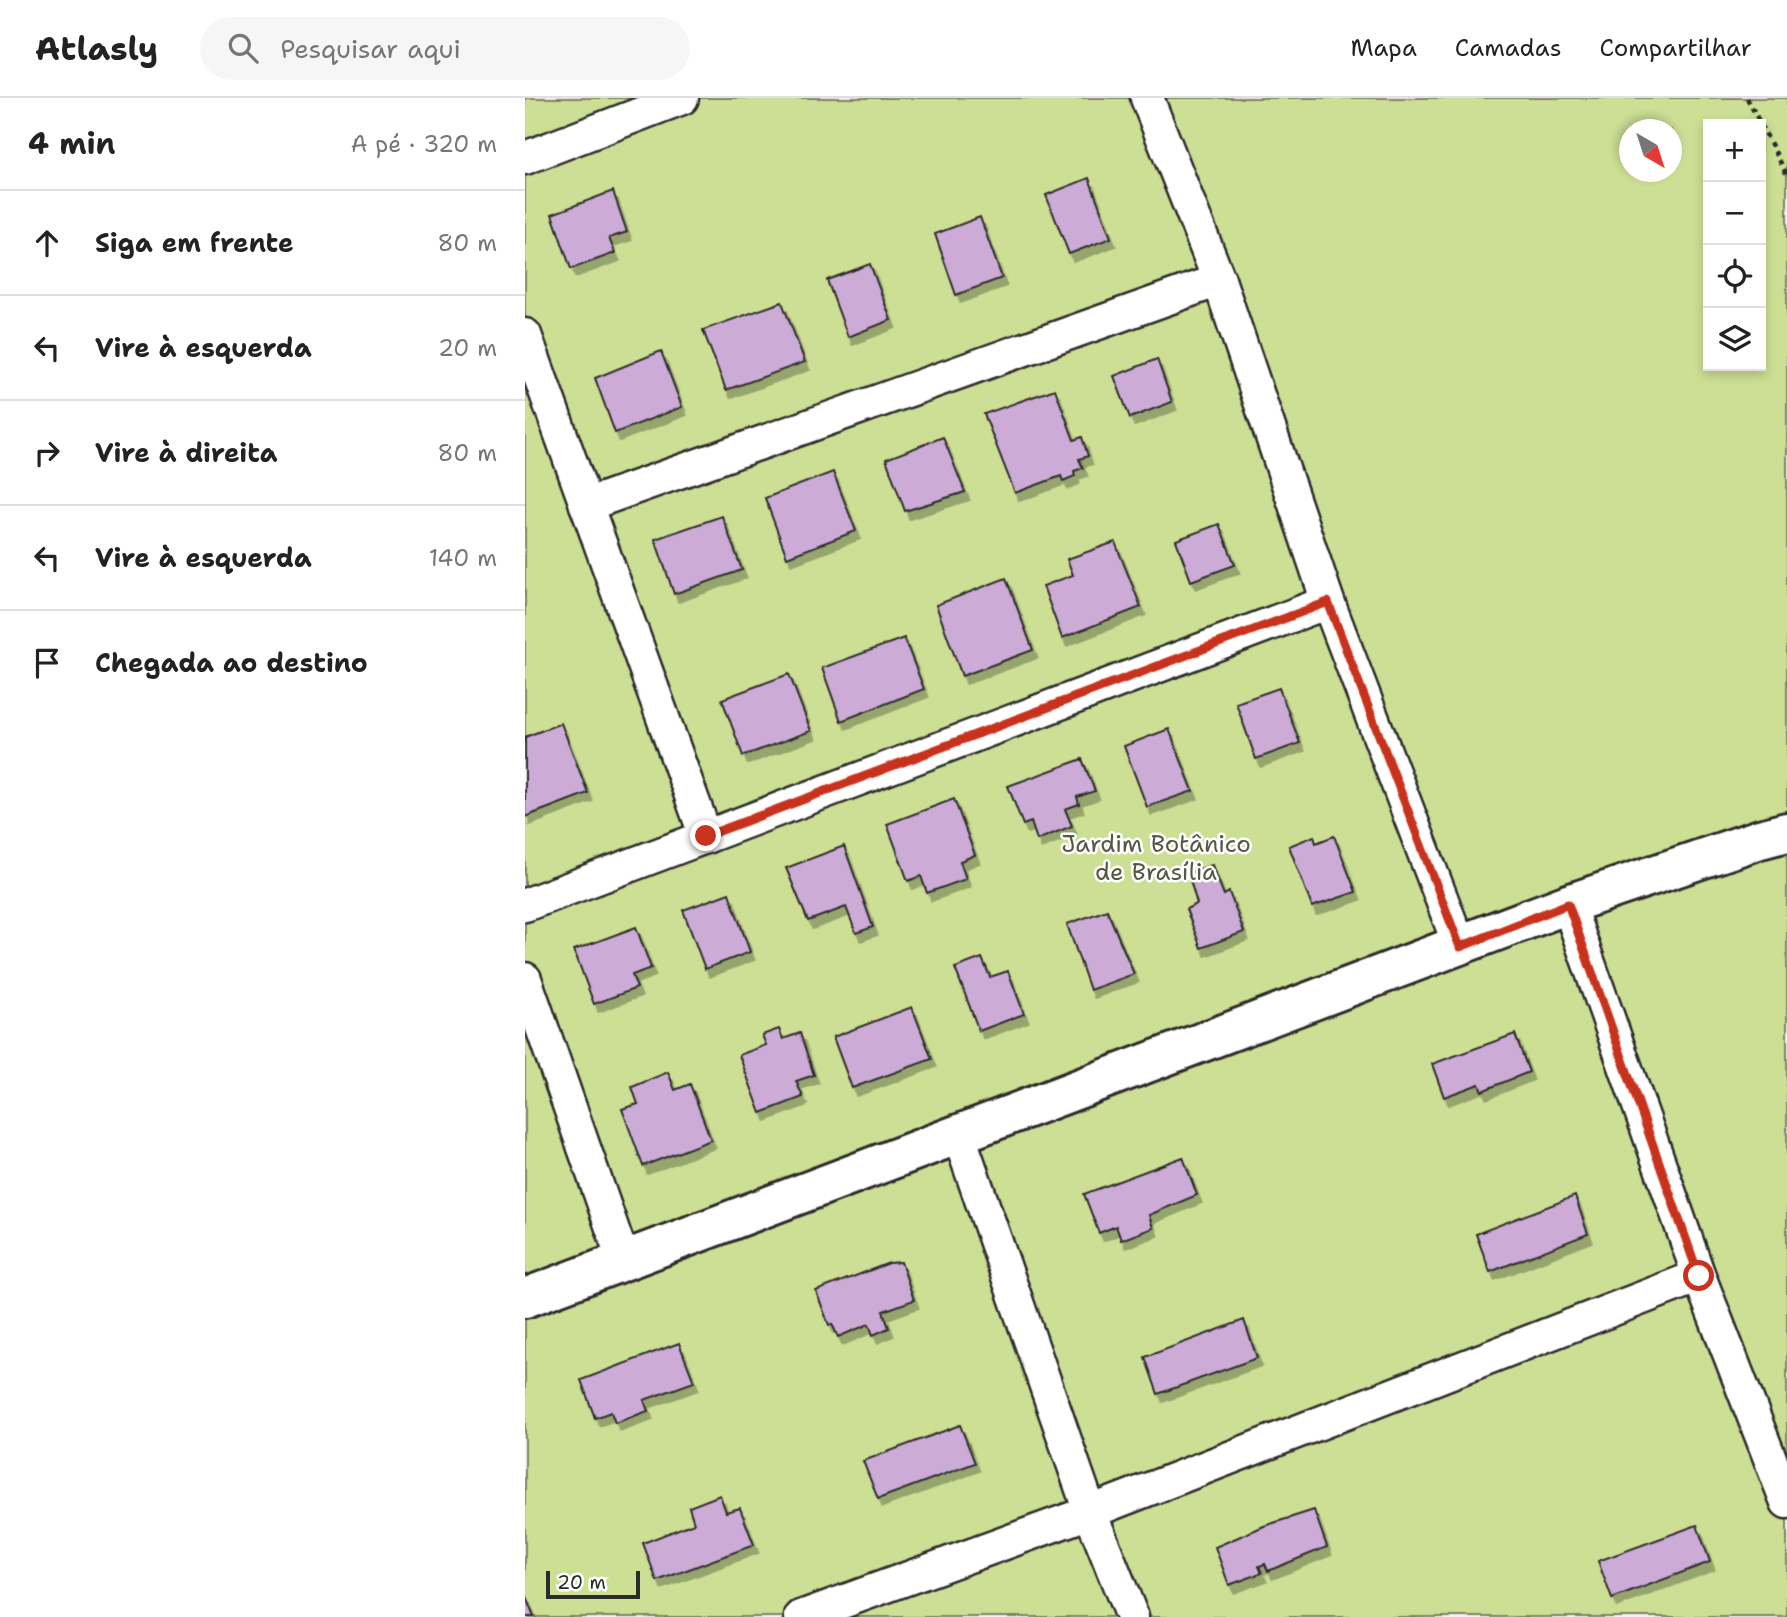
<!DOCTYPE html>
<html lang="pt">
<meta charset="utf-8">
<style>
:root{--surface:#fff;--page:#f6f6f6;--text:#222;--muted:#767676;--line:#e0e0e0}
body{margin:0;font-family:"Shantell Sans",sans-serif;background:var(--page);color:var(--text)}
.controls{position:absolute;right:21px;top:21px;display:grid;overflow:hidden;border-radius:0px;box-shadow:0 4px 10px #0003}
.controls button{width:63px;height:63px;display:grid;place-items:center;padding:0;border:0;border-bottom:2px solid var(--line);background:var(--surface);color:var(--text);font:35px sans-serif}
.compass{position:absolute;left:1094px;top:21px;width:63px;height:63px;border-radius:50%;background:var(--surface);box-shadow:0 4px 10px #0003;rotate:141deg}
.scale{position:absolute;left:21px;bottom:18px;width:94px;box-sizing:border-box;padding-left:7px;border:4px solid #2b2b2b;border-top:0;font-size:19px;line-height:24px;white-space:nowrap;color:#2b2b2b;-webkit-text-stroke:5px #fff;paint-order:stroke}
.stop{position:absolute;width:21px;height:21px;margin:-16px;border:5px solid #c8321e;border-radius:50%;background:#fff}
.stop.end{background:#c8321e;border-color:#fff;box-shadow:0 2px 7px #0008}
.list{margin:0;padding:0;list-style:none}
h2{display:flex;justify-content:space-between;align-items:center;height:91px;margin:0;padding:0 28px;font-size:30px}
h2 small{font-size:23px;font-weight:400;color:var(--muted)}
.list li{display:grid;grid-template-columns:46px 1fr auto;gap:21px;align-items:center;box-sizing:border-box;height:105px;padding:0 28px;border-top:2px solid var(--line)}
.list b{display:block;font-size:26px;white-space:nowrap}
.list em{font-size:23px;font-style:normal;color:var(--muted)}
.icon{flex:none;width:38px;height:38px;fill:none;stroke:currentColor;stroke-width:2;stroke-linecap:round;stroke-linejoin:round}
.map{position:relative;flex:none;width:1262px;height:1519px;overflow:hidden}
header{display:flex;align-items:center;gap:42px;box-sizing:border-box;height:98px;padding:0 35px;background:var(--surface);border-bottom:2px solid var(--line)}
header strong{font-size:33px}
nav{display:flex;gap:38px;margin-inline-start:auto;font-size:24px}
.search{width:490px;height:63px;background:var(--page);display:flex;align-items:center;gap:18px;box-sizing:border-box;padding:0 24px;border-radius:38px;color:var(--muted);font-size:26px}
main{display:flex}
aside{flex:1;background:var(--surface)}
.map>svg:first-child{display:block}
.green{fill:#cddf94;stroke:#7c8560;stroke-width:2;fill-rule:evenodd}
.building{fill:#ccabd6;stroke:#2b2b2b;stroke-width:2;filter:url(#shadow)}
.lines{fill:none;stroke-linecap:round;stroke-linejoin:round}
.street-casing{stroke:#2b2b2b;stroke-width:37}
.secondary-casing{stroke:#2b2b2b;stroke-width:44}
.path{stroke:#2b2b2b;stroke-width:4.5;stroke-dasharray:5 5;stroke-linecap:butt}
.street{stroke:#fff;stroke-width:32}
.secondary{stroke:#fff;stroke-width:38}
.route{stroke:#c8321e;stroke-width:9}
.labels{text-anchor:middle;stroke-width:5;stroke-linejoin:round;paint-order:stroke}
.park-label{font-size:24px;fill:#545845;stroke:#fff}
</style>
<header>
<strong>Atlasly</strong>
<div class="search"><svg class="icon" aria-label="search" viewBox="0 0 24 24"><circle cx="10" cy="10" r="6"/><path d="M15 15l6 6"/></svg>Pesquisar aqui</div>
<nav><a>Mapa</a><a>Camadas</a><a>Compartilhar</a></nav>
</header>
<main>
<aside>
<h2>4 min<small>A pé · 320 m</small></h2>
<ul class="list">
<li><svg class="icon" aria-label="ahead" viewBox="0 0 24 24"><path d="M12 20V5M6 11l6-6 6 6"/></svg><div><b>Siga em frente</b></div><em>80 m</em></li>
<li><svg class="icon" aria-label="left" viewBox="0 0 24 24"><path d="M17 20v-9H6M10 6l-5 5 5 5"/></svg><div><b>Vire à esquerda</b></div><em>20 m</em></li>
<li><svg class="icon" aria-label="right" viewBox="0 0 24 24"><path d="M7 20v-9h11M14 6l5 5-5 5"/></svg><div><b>Vire à direita</b></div><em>80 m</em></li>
<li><svg class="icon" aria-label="left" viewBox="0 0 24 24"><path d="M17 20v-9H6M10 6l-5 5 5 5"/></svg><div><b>Vire à esquerda</b></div><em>140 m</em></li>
<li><svg class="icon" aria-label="arrive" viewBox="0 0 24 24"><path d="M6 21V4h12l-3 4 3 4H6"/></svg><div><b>Chegada ao destino</b></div></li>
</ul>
</aside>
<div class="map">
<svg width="1262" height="1519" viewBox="0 0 1262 1519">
<defs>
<filter id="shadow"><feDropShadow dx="4.5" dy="8" stdDeviation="0" flood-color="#0004"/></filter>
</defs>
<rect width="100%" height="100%" fill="#f5eef7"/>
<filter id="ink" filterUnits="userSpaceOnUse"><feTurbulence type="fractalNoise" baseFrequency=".0143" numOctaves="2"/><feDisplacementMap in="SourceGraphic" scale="14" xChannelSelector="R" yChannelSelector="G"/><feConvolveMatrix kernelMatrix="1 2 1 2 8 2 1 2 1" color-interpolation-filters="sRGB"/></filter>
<g filter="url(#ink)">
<!-- green -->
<path class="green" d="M0,0h1262v1519h-1262zM1183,26h53v242h-53zM1104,32h42v42h-42z"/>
<!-- building -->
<g class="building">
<path d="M564,80l22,60 -42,16 -23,-59z"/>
<path d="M88,93l14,41 -18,6 6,15 -44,16 -19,-55z"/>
<path d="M455,119l22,61 -46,17 -21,-61z"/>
<path d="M345,166l21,56 -43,17 -21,-57z"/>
<path d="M257,204l23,60 -79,28 -23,-60z"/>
<path d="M136,253l21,56 -67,26 -20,-55z"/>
<path d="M632,261l15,43 -42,16 -16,-42z"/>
<path d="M530,291l19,51 8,-3 6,19 -9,3 4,9 -9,3 1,5 -12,5 -2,-5 -46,17 -31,-79z"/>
<path d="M418,339l22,55 -60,19 -19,-52z"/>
<path d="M308,374l23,59 -69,26 -22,-59z"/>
<path d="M197,418l20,54 -68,24 -19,-55z"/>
<path d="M694,426l16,41 -44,16 -15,-41z"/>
<path d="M590,444l26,65 -79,31 -19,-52 30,-11 -6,-16z"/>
<path d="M481,480l27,72 -71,26 -26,-71z"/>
<path d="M379,540l20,51 -83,32 -19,-53z"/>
<path d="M264,576l22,57 -68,25 -21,-57z"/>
<path d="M754,590l21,55 -44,16 -20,-56z"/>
<path d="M36,625l27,70 -63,24v-80z"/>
<path d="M644,631l24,62 -46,16 -23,-61z"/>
<path d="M557,661l13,32 -18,6 2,7 -14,5 7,17 -35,14 -6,-18 -8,3 -15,-39z"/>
<path d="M429,701l21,56 -15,6 6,18 -39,14 -6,-17 -13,5 -21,-57z"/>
<path d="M789,738l2,7 18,-7 22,56 -44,15 -23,-61z"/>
<path d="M319,748l29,81 -17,6 -10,-26 -38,14 -22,-53z"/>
<path d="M687,767l12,30 5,-3 15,40 -43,16 -15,-39 11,-5 -9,-31z"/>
<path d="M204,795l21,59 -45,17 -22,-59z"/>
<path d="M582,812l27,64 -44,16 -23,-66z"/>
<path d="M111,829l15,41 -19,7 5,13 -43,16 -20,-54z"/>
<path d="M457,860l8,19 18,-6 16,43 -45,17 -24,-63z"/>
<path d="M387,909l20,52 -80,29 -19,-51z"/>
<path d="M254,931l4,10 17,-6 14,42 -18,6 7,16 -42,16 -22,-58 27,-10 -4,-10z"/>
<path d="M990,936l14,38 -47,19 -3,-7 -35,13 -12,-33z"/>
<path d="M143,974l7,18 15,-6 21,56 -68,26 -21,-57 16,-5 -6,-17z"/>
<path d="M658,1059l14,38 -48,20 4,13 -32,12 -5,-14 -17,7 -15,-39z"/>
<path d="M1050,1098l13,38 -98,38 -14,-38z"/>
<path d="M376,1164l13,38 -31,11 6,17 -16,7 -4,-11 -31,13 -6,-13 -3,1 -13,-34 73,-28z"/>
<path d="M719,1222l13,38 -99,36 -13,-37z"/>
<path d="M154,1245l15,39 -50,18 4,11 -33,12 -4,-11 -16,6 -14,-38z"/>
<path d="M435,1327l15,38 -97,36 -15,-38z"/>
<path d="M195,1397l6,17 14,-4 14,37 -97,36 -14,-38 51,-20 -5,-16z"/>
<path d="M789,1412l13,37 -59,24 -3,-7 -6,2 3,7 -33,12 -14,-38 49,-21z"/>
<path d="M1172,1427l13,37 -98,37 -14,-38z"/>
<path d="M0,1497l9,22h-9z"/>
</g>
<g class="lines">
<defs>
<g id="street">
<path d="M622,0l72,182 109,322 132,345"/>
<path d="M0,60l157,-60"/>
<path d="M0,237l181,502"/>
<path d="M61,407l633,-225"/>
<path d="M1043,806l131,372 88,226"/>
<path d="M0,807l803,-303"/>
<path d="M0,881l99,283"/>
<path d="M434,1038l131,376 42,105"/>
<path d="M276,1519l289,-105 609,-236"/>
</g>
<path id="secondary" d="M0,1200l1043,-394 192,-65 27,-7"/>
</defs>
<!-- street casing -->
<use href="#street" class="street-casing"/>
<!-- secondary casing -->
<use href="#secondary" class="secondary-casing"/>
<!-- path -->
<path class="path" d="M1222,0l40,77"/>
<!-- street -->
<use href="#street" class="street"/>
<!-- secondary -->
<use href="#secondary" class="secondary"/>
</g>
</g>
<g class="lines" filter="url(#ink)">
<!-- route -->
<path class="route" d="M181,738l622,-234 132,345 108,-43 131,372"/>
</g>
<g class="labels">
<!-- park labels -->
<g class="park-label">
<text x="631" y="754">Jardim Botânico<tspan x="631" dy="28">de Brasília</tspan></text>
</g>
</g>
</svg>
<div class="controls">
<button>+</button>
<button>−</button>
<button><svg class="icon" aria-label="locate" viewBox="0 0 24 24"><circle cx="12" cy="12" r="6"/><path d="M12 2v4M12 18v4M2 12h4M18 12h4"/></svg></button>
<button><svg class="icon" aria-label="layers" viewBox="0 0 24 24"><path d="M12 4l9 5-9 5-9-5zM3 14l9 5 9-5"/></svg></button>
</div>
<svg class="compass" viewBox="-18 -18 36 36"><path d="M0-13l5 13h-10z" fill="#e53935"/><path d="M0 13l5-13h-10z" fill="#767676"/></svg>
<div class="scale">20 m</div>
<div class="stop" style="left:1174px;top:1178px"></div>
<div class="stop end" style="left:181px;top:738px"></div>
</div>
</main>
